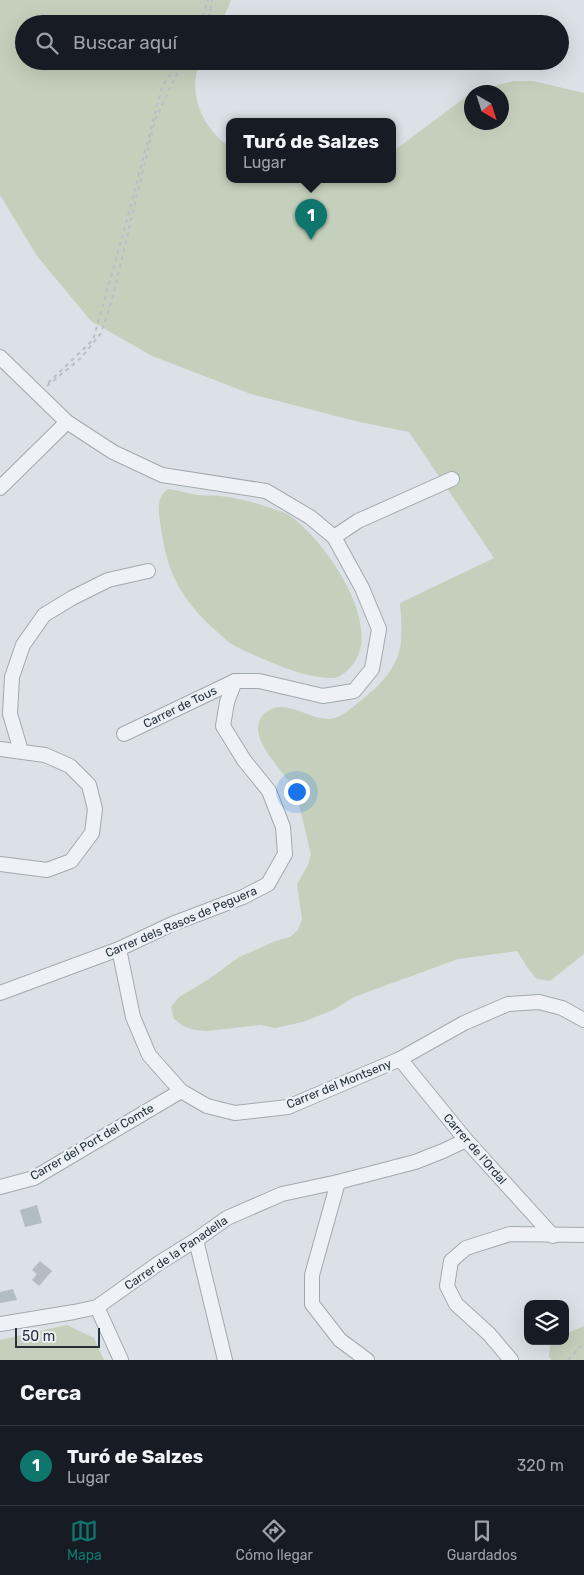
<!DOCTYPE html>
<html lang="es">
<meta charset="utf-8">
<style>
:root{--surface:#171b24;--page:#242831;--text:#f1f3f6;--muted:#9ea1a6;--line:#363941;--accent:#0f766e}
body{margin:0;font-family:Rubik,sans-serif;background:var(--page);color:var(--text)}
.controls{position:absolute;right:15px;bottom:15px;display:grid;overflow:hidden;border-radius:10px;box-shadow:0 5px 20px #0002}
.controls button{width:45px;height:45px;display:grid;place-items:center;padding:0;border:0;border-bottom:1px solid var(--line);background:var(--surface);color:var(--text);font:25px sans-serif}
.compass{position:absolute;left:464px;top:85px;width:45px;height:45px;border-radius:50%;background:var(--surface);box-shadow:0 5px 20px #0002;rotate:141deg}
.scale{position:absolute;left:15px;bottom:12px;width:85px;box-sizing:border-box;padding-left:5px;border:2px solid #25313d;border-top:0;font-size:14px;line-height:18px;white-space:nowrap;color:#25313d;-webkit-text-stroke:4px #ebf0f4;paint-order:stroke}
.you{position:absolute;left:296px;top:791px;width:18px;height:18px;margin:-12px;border:4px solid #fff;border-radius:50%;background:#1a73e8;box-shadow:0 0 0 8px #1a73e833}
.badge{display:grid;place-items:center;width:32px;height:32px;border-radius:50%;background:var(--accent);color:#fff;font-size:16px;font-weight:700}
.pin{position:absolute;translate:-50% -41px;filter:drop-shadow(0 1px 2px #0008)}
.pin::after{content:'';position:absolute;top:26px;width:18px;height:15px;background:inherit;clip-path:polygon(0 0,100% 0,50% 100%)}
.popup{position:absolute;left:226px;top:118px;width:170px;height:65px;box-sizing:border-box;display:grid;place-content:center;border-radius:10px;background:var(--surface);filter:drop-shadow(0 1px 4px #0005);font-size:16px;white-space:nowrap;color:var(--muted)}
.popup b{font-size:19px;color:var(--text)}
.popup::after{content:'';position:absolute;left:50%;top:100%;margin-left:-10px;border:10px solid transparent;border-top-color:var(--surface)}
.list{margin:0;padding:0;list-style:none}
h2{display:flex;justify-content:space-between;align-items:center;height:65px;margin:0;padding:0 20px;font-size:21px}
h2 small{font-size:16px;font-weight:400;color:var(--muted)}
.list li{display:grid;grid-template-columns:32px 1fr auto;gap:15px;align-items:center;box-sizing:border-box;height:80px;padding:0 20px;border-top:1px solid var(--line)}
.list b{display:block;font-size:19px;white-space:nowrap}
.list p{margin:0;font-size:16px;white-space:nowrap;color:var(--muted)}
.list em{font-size:16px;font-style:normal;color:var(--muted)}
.icon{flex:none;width:28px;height:28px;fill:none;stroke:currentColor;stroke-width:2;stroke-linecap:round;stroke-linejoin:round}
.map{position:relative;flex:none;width:584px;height:1360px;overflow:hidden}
.search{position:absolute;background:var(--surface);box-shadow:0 5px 20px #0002;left:15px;right:15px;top:15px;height:55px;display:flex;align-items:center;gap:12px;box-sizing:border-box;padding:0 18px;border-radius:28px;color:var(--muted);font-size:19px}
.sheet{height:145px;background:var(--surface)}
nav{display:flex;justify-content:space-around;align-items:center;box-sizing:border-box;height:70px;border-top:1px solid var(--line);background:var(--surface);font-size:14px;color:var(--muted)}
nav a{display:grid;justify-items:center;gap:2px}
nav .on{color:var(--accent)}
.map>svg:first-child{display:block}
.green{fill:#c5d0bc}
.building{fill:#b3bbc3}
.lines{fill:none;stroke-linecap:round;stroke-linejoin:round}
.minor-casing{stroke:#a1a9b0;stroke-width:16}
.path{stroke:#babfc5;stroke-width:2;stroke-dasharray:4 4;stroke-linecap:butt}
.minor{stroke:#eef1f5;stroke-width:14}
.labels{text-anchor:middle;stroke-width:4.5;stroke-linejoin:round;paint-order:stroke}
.street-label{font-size:12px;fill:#25313d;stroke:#ebf0f4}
</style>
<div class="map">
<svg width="584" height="1360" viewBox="0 0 584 1360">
<rect width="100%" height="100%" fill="#dbe1e6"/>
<!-- green -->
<g class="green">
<path d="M0,0h231l-10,24h-197v37h176c-13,32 2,67 30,86v32h162v-27l79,-59 1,29h30v-30h-29l2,-1 38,-10h20l51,12v861l-34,27 -13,-2 -8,-9 -12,-19 -59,8 -104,38 -21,13 -30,12 -28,6 -14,-3 -54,6 -13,-1 -11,-4 -9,-7 -3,-12 8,-10 30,-18 30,-22 37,-16 14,-4 8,-7 4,-11 -5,-35 11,-19 3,-11c-4,-15 -13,-60 -20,-70 -10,-14 -33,-38 -33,-55 0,-6 2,-12 7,-16 21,-17 42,7 65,6 11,-1 20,-10 29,-17 19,-15 40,-34 42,-61 1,-12 0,-25 -1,-38l94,-45 -85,-126 -54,-11 -104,-27 -99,-38 -61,-35 -54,-65 -37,-61z"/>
<path d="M168,489c10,1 20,5 30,6 7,1 15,0 22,1 17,2 32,6 48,11 7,3 15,4 21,8 34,23 94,107 65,148 -5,6 -13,15 -21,15 -23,0 -44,-8 -65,-17 -13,-6 -26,-10 -38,-18 -6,-4 -11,-10 -17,-15 -30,-27 -45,-54 -51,-93 -1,-11 -6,-27 -1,-38 1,-3 5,-6 7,-8z"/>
<path d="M67,1325l27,13 10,22h-104v-20z"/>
<path d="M584,1326v34h-32l-3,-3 1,-12 5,-4h10v-7z"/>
</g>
<!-- building -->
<g class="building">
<path d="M37,1205l5,18 -17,4 -5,-17z"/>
<path d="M40,1261l12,10 -13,15 -7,-6 5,-6 -5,-4z"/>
<path d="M13,1289l4,11 -17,3v-11z"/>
</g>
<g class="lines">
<defs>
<g id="minor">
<path d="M0,357l67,65 46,30 49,23 104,16 44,26 24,20 28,51 17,41 -7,40 -18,22 -31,5 -64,-15h-24l-8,21 -4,24 21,34 25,31 14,36 2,27 -17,30 -25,13 -71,27 -53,25 -119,44"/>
<path d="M0,488l67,-66"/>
<path d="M334,537l24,-16 94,-42"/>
<path d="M124,734l111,-53"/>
<path d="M0,749l45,6 25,11 19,19 6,24 -3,24 -21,28 -24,9 -47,-6"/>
<path d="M21,751l-11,-37 2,-37 11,-32 21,-30 28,-17 36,-18 40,-9"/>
<path d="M119,949l14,68 16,38 32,36 26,15 28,7 53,-6 112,-48 64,-36 44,-19 31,-2 23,6 22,12"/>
<path d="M400,1059l66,81 87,96"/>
<path d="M338,1182l-26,93v29l28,36 27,20"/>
<path d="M0,1187l34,-9 147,-87"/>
<path d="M196,1240l29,120"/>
<path d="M97,1307l24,53"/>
<path d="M0,1324l74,-12 23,-5 62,-44 37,-23 31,-22 55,-24 56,-12 77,-20 28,-11 23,-11"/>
<path d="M511,1360l-22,-26 -33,-30 -9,-18 4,-25 15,-13 44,-14 74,1"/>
</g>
</defs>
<!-- minor casing -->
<use href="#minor" class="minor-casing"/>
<!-- path -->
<g class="path">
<path d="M200,24l8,-24"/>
<path d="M203,24l7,-11 2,-13"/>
<path d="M48,383l45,-43 26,-91 43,-162 17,-26"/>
<path d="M47,386l34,-28 20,-25 11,-33 43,-180 28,-59"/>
<path d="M568,1360l12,-13 4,-1"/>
</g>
<!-- minor -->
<use href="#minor" class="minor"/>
</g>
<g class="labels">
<!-- street labels -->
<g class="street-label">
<text transform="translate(180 707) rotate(-26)" y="4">Carrer de Tous</text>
<text transform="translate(181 922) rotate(-23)" y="4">Carrer dels Rasos de Peguera</text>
<text transform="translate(339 1084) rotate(-22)" y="4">Carrer del Montseny</text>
<text transform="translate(92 1142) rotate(-30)" y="4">Carrer del Port del Comte</text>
<text transform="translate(475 1149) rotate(49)" y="4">Carrer de l'Ordal</text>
<text transform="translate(176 1253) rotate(-34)" y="4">Carrer de la Panadella</text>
</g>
</g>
</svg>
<div class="controls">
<button><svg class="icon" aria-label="layers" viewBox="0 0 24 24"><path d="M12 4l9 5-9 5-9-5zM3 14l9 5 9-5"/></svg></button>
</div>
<svg class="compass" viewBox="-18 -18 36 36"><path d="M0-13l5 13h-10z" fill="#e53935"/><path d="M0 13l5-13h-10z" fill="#9ea1a6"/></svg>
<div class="scale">50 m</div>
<div class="you"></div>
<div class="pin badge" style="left:311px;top:240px">1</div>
<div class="popup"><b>Turó de Salzes</b>Lugar</div>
<div class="search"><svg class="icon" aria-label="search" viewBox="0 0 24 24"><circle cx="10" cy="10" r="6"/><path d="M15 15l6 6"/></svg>Buscar aquí</div>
</div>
<section class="sheet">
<h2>Cerca<small></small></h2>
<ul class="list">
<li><span class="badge">1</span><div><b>Turó de Salzes</b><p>Lugar</p></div><em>320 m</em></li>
</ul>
</section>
<nav>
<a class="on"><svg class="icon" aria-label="map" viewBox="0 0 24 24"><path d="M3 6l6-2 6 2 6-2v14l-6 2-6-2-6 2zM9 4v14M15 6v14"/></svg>Mapa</a>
<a><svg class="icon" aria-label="directions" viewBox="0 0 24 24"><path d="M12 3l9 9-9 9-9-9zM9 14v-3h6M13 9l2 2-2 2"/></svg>Cómo llegar</a>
<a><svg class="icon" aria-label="saved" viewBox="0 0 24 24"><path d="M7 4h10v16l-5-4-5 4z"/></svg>Guardados</a>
</nav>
